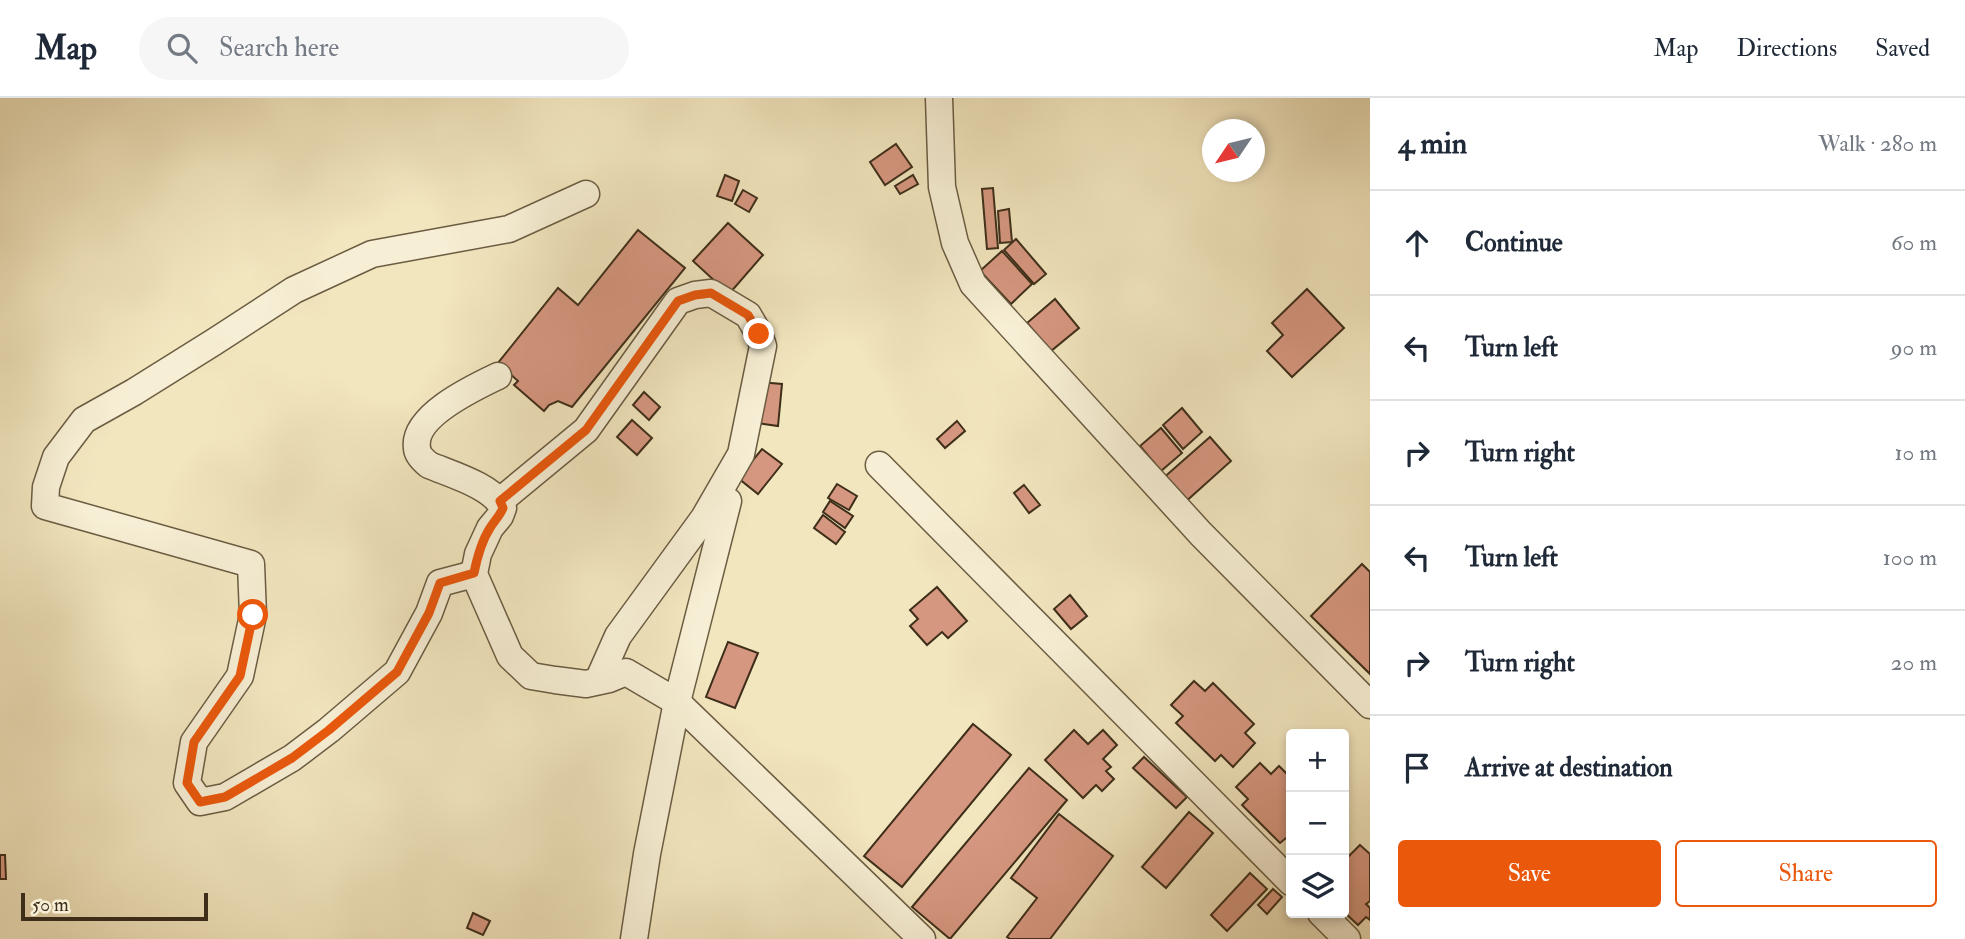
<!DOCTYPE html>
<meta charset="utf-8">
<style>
:root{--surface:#fff;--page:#f6f6f7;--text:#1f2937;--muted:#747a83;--line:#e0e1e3;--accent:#ea580c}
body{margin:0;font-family:"IM FELL Double Pica",serif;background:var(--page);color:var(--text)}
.controls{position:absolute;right:21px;bottom:21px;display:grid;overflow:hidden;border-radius:7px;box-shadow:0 4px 10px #0003}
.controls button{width:63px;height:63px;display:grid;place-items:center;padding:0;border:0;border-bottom:2px solid var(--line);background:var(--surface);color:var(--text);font:35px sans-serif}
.compass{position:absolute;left:1202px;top:21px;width:63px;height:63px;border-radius:50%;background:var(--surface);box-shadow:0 4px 10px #0003;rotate:235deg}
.scale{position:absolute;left:21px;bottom:18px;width:187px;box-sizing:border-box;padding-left:7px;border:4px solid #3e2e19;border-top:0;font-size:19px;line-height:24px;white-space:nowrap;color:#3e2e19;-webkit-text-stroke:5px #f7efd5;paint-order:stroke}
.stop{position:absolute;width:21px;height:21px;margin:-16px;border:5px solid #ea580c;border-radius:50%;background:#fff}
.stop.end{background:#ea580c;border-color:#fff;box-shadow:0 2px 7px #0008}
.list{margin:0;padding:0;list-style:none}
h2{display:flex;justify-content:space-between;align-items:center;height:91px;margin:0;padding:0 28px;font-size:30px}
h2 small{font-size:23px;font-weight:400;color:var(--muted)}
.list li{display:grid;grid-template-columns:46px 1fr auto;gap:21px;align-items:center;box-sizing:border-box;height:105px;padding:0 28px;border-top:2px solid var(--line)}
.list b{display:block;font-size:26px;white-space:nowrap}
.list em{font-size:23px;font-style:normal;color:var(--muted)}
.actions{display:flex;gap:14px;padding:21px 28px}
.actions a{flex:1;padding:16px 0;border:2px solid var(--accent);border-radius:7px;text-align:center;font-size:24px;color:var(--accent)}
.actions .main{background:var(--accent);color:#fff}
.icon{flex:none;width:38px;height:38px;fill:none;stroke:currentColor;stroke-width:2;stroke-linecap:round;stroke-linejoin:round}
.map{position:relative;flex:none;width:1370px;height:841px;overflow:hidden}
header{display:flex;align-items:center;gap:42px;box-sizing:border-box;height:98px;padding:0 35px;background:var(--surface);border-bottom:2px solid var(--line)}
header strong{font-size:33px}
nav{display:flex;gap:38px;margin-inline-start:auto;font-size:24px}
.search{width:490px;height:63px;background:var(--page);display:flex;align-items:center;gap:18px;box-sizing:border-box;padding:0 24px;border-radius:38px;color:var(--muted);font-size:26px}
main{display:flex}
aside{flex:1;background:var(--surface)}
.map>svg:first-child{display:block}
.building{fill:#d69780;stroke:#3e2e19;stroke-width:2}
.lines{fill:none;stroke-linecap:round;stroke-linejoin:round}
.street-casing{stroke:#6b5c42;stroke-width:29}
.street{stroke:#f7efd5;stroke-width:26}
.route{stroke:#ea580c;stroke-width:9}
</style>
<header>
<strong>Map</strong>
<div class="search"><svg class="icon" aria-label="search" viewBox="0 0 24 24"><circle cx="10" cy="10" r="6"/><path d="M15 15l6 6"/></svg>Search here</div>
<nav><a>Map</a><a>Directions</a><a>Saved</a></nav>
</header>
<main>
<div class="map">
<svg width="1370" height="841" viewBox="0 0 1370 841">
<rect width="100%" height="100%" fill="#f2e6bf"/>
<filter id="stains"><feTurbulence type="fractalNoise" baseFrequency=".00286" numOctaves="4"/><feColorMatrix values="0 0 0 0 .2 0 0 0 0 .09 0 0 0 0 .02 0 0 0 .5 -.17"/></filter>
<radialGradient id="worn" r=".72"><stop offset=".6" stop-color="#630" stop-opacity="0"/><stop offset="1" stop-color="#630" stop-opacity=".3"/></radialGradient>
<!-- building -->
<g class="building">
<path d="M896,46l16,23 -27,18 -15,-23z"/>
<path d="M725,77l14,6 -7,20 -15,-5z"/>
<path d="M913,77l5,9 -18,10 -5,-8z"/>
<path d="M993,90l5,60 -11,1 -5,-60z"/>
<path d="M743,92l14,8 -8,14 -14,-8z"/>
<path d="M1009,111l3,33 -12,1 -2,-32z"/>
<path d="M728,125l35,32 -34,39 -36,-33z"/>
<path d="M638,132l47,38 -113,139 -14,-6 -9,4 -5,6 -30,-26 4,-4 -20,-18 60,-75 20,17z"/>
<path d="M1016,141l30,35 -12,10 -30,-34z"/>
<path d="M1002,153l30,33 -21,20 -31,-33z"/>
<path d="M1307,191l37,39 -52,49 -25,-26 16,-16 -11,-12z"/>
<path d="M1055,201l24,29 -28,23 -24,-28z"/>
<path d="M760,284l22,2 -4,42 -22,-3z"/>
<path d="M644,294l16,15 -11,13 -16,-15z"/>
<path d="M1182,310l20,24 -19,17 -20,-24z"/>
<path d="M632,322l20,18 -15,17 -20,-18z"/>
<path d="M957,323l8,10 -20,17 -8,-9z"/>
<path d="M1161,330l21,25 -21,18 -21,-25z"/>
<path d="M1210,339l21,24 -48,43 -22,-24z"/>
<path d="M762,351l20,15 -24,30 -20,-16z"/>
<path d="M837,386l20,12 -8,14 -21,-12z"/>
<path d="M1024,387l16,20 -11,8 -15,-20z"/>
<path d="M830,403l23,15 -8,12 -22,-16z"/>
<path d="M823,417l22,17 -9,12 -22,-16z"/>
<path d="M1362,466l8,8v102l-59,-58z"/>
<path d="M937,489l30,34 -19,17 -6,-6 -15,13 -17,-19 8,-7 -8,-9z"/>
<path d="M1070,497l17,21 -16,13 -17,-20z"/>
<path d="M728,544l30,11 -23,55 -29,-11z"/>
<path d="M1194,583l11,10 8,-8 41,41 -9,9 10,10 -22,24 -12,-12 -6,6 -39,-38 7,-7 -12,-11z"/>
<path d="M973,626l38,31 -109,132 -38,-31z"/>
<path d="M1074,632l14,14 15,-14 14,15 -14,14 8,8 -5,4 8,8 -12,12 -6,-6 -13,13 -38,-38z"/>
<path d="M1144,659l43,40 -11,11 -43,-40z"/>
<path d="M1260,665l11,11 8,-8 12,12v44l-1,1 1,2v18l-5,-5 -6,5 -38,-38 6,-6 -12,-12z"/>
<path d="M1029,670l38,32 -117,139 -38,-32z"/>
<path d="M1189,714l24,21 -47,55 -24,-21z"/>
<path d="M1059,716l54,42 -63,83h-40l-3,-2 30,-39 -26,-20z"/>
<path d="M1360,747l10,9v47l-4,3 4,4v12l-4,-3 -8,8 -14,-13v-35l4,-4 -4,-4v-17l5,4z"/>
<path d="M0,757h5l1,24h-6z"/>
<path d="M1250,775l17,16 -40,42 -16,-16z"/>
<path d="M1273,791l9,8 -15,17 -9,-9z"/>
<path d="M473,815l17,8 -7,14 -16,-7z"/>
</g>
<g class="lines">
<defs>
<g id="street">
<path d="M939,0l3,89 13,56 18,41 228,250 169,171"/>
<path d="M498,278c-23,11 -86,40 -81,72 0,7 7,13 12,17 21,9 64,21 74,43l-3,8 -10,12 -12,26 -4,20 36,82 21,20 24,4 31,4 23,-5 17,-7 51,30 245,237"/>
<path d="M879,367l412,417"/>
<path d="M500,403l86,-71 92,-129 17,-6 16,-2 37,22 11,19 4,12 -22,108 -37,64 -86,118 -20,45"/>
<path d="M474,476l-34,9 -11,30 -32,59 -68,58 -37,28 -67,39 -25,5 -13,-19 7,-41 46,-66 13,-61 -2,-51 -206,-58 1,-19 10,-30 28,-37 50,-28 80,-50 80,-52 78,-36 137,-25 77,-35"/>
<path d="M1321,815l26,26"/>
<path d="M634,841l13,-85 30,-152 51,-201"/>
</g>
</defs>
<!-- street casing -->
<use href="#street" class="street-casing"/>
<!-- street -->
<use href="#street" class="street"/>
</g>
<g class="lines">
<!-- route -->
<path class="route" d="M253,517l-13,61 -46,66 -7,41 13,19 25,-5 67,-39 37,-28 68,-58 32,-59 11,-30 34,-10c3,-15 7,-31 16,-45 4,-7 10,-12 13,-20l-3,-7 86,-71 92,-129 17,-6 16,-2 37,22 11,19"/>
</g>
<rect width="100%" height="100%" filter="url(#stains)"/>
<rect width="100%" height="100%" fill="url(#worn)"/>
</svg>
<div class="controls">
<button>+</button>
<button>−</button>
<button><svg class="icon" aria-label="layers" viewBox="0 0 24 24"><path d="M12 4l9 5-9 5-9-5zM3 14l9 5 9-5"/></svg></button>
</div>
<svg class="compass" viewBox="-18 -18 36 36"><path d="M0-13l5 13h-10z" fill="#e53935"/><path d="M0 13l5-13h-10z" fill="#747a83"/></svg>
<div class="scale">50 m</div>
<div class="stop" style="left:253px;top:517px"></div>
<div class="stop end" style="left:759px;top:236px"></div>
</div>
<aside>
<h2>4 min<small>Walk · 280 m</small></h2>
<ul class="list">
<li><svg class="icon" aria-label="ahead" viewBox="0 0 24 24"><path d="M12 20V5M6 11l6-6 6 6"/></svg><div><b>Continue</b></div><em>60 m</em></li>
<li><svg class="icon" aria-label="left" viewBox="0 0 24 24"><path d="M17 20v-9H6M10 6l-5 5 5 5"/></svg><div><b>Turn left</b></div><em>90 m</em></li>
<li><svg class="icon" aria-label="right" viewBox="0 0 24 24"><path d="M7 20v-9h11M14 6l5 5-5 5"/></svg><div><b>Turn right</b></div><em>10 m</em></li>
<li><svg class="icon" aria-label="left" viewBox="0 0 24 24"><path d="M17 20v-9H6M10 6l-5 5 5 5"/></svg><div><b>Turn left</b></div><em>100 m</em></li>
<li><svg class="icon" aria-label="right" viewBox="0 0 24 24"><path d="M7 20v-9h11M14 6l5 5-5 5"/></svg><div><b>Turn right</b></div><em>20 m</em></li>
<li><svg class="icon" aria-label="arrive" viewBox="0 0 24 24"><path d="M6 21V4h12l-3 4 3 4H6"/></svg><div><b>Arrive at destination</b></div></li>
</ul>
<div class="actions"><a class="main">Save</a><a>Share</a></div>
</aside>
</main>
